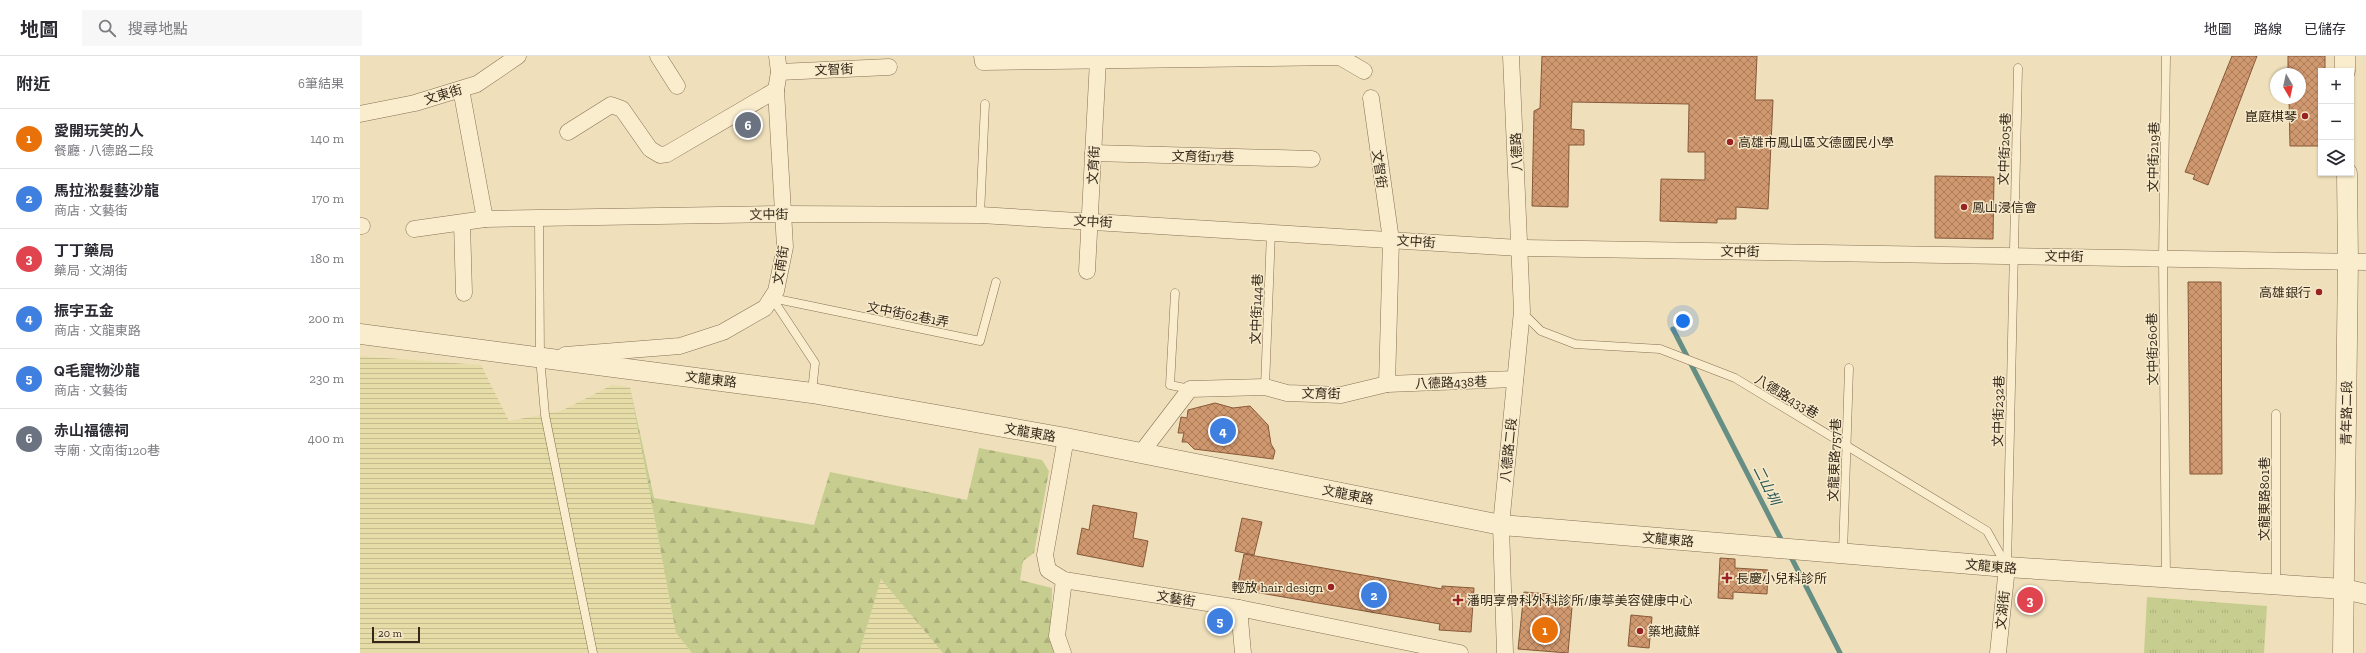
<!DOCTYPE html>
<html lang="zh-TW">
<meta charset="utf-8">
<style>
:root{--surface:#fff;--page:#f7f7f7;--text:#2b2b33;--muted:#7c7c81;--line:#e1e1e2;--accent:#922}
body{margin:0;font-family:"Zilla Slab","Noto Sans TC",serif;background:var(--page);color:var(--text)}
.controls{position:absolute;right:12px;top:12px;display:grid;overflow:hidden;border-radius:0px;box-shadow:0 1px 3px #0004}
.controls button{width:36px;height:36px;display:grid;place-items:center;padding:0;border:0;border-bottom:1px solid var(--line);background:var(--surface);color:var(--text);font:20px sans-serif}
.compass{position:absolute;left:1910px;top:12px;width:36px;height:36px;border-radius:50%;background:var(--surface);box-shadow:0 1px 3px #0004;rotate:171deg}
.scale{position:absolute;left:12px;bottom:10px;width:48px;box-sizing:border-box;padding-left:4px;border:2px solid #35281a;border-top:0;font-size:11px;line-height:14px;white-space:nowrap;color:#35281a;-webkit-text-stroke:3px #f7eacb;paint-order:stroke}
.you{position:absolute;left:1323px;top:265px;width:14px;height:14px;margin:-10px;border:3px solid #fff;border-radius:50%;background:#1a73e8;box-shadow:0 0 0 6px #1a73e833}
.badge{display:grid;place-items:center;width:26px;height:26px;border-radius:50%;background:var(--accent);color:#fff;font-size:13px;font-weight:700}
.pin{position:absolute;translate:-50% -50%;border:2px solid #fff;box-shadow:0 1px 4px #0006}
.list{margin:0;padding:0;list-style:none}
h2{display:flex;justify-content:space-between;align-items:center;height:52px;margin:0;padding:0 16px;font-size:17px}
h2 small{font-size:13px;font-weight:400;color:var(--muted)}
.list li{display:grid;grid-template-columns:26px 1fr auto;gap:12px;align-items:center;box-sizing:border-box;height:60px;padding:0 16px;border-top:1px solid var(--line)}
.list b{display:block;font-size:15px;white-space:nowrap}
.list p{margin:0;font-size:13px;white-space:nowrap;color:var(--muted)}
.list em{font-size:13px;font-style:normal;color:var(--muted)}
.icon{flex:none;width:22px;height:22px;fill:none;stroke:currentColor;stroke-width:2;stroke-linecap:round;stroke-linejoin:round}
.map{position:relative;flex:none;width:2006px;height:597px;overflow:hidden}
header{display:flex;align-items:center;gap:24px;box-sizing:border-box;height:56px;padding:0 20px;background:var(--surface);border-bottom:1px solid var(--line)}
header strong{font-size:19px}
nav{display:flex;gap:22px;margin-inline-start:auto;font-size:14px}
.search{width:280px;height:36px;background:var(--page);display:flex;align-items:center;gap:10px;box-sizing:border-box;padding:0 14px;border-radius:0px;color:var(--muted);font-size:15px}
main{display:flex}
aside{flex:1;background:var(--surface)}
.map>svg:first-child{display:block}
.farmland{fill:url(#farmland-rules)}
.grass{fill:url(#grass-tufts)}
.forest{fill:url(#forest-firs)}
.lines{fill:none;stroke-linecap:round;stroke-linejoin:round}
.stream{stroke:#678e84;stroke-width:5}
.building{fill:url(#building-cross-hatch);stroke:#875939}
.service-casing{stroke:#877055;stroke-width:9}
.minor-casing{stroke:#877055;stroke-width:17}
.tertiary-casing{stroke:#877055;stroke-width:21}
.service{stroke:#faedce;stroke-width:8}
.minor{stroke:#faedce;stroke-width:16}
.tertiary{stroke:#faedce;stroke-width:20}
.poi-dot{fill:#922;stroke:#f7eacb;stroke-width:1.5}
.labels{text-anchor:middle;stroke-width:3;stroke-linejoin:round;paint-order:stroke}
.street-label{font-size:13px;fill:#35281a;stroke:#f7eacb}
.poi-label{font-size:13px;fill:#35281a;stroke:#f7eacb;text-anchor:start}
.water-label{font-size:14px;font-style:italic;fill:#295654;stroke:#f7eacb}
</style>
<header>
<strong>地圖</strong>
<div class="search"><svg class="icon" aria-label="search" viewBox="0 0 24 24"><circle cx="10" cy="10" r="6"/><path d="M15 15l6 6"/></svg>搜尋地點</div>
<nav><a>地圖</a><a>路線</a><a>已儲存</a></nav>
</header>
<main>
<aside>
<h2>附近<small>6筆結果</small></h2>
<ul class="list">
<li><span class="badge" style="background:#e8710a">1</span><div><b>愛開玩笑的人</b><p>餐廳 · 八德路二段</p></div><em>140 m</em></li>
<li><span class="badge" style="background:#3f7fe0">2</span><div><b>馬拉淞髮藝沙龍</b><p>商店 · 文藝街</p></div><em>170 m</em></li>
<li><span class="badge" style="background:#e0444e">3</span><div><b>丁丁藥局</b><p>藥局 · 文湖街</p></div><em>180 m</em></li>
<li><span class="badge" style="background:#3f7fe0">4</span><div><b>振宇五金</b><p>商店 · 文龍東路</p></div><em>200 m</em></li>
<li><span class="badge" style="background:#3f7fe0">5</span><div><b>Q毛寵物沙龍</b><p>商店 · 文藝街</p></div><em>230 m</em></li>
<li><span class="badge" style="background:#6b7280">6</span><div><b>赤山福德祠</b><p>寺廟 · 文南街120巷</p></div><em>400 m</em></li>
</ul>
</aside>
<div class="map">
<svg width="2006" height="597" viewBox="0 0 2006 597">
<defs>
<pattern id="farmland-rules" width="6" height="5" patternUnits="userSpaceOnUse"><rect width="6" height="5" fill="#e5dca8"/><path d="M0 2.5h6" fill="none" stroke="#c5bd90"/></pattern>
<pattern id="grass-tufts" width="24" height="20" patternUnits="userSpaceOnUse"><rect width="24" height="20" fill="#c6cd8f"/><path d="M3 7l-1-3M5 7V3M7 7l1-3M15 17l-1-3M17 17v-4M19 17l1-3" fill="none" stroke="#abb07b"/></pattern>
<pattern id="forest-firs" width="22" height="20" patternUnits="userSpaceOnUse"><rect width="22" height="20" fill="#c6cd8f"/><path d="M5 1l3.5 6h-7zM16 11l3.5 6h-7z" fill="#abb07b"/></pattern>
<pattern id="building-cross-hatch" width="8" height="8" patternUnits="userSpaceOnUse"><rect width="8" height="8" fill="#d0986f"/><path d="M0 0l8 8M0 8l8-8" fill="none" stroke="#aa7c5a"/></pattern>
</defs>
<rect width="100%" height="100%" fill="#efe0bb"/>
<!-- farmland -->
<g class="farmland">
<path d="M0,300l121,9 28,56 52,-10 51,-26 18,2 46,246 16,20h-332z"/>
<path d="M521,522l62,75h-84z"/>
</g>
<!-- grass -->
<path class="grass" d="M1787,541l120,9 -3,47h-120z"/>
<!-- forest -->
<path class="forest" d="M270,331l24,111 160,27 16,-53 137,28 12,-52 63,12 7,11 -15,82 -11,8 -3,19 32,8 -1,48 6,17h-114l-62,-74 -22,74h-167l-16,-20z"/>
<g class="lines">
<!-- stream -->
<g class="stream">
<path d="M1313,273l110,214"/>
<path d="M1429,497l51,100"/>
</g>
</g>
<!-- building -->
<g class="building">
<path d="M1182,0h215l-2,44h18l-5,109 -32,-2v12h-19v4l-57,-2 1,-42 44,1v-28h-17l1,-48 -117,-2 -1,27 13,1v15h-15l-1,62 -36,-1 2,-95 6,-3z"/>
<path d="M1872,0h25l-49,129 -15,-6 2,-4 -10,-3z"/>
<path d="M1928,0h37v15h-4l-2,75h-29l-1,-48h11v-24h-12z"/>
<path d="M1575,120l59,1 -1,62 -58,-1z"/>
<path d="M1828,226h33l1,192h-32z"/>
<path d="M855,347l18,5 17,-2 18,19 3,19 4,7 -2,8 -79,-10 -7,-7h-5l2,-9h-6l3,-16 6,1 1,-8z"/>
<path d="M733,449l44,8 -4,25 15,3 -5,26 -66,-13 5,-26 7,2z"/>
<path d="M882,462l20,4 -8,33 -19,-4z"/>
<path d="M884,498l198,35v-3l32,2 -3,44 -32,-2 1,-6 -203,-35z"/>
<path d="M1360,502l15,1v9l33,2 -1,24 -34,-2v7l-15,-1z"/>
<path d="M1164,536l49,4 -5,57 -50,-4z"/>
<path d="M1271,559l21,2 -3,31 -21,-2z"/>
</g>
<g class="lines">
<defs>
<g id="service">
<path d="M620,159l5,-111"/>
<path d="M179,161l1,140 5,58 48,238"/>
<path d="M815,237l-5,92 20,4"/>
<path d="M412,242l208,43 16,-59"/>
<path d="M412,242l43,65 -3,29"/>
<path d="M1162,256l19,19 34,13 85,5 75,29 252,153 19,34"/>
<path d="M905,331l6,-155"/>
<path d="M1483,497l6,-185"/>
<path d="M1647,510l11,-498"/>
<path d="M1806,521l-3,-319 3,-202"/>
<path d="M1916,528v-170"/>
</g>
<g id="minor">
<path d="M298,0l19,30"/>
<path d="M622,0l1,6 357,-5 24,14"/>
<path d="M419,16l110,-5"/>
<path d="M101,33l24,130 299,-5 196,1 539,33 847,14"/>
<path d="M0,58l55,-11 62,-19 41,-28"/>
<path d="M208,76l43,-27 11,4 28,40 10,6 7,-1 109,-64"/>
<path d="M733,97l219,6"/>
<path d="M102,167l2,70"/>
<path d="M0,170h2"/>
<path d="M54,173l71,-10"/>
<path d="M727,215l11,-211"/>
<path d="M205,299l115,-9 43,-14 42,-24 11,-17 9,-44 -9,-157 3,-18 -2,-16"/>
<path d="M1027,328l128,-5"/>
<path d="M706,382l-21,117 3,15 16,10 175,28 221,45"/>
<path d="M781,397l49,-64 75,-2 22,6 54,2 46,-11 4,-144 -20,-142"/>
<path d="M879,552l4,45"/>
<path d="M703,597l-6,-17 7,-56"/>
<path d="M1145,597l-4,-128 21,-214 -11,-255"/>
<path d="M1638,597l9,-86"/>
</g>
<g id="tertiary">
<path d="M1985,0v15"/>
<path d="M0,278l452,59 254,45 435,87 506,42 337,22 22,5"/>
<path d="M1983,597l5,-392 -1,-88"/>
</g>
</defs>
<!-- service casing -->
<use href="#service" class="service-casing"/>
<!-- minor casing -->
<use href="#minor" class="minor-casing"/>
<!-- tertiary casing -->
<use href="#tertiary" class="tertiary-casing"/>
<!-- service -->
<use href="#service" class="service"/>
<!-- minor -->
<use href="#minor" class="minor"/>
<!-- tertiary -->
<use href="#tertiary" class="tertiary"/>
</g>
<!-- markers -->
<g class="poi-dot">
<circle cx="1945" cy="60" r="4"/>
<circle cx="1370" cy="86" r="4"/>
<circle cx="1604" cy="151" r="4"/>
<circle cx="1959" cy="236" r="4"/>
<path d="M1365 516h4v4h4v4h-4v4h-4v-4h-4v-4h4z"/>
<circle cx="971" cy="531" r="4"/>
<path d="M1096 538h4v4h4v4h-4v4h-4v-4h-4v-4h4z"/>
<circle cx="1280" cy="575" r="4"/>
</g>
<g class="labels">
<!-- street labels -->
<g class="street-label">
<text transform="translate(474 13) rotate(-3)" y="5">文智街</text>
<text transform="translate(83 38) rotate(-17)" y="5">文東街</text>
<text transform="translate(1644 93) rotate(-88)" y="5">文中街205巷</text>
<text transform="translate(1156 96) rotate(-92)" y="5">八德路</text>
<text transform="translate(843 100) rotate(1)" y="5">文育街17巷</text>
<text transform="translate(1793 101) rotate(-89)" y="5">文中街219巷</text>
<text transform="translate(733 109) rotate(-87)" y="5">文育街</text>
<text transform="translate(1020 113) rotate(82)" y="5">文智街</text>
<text transform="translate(409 158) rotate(-1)" y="5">文中街</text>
<text transform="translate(733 165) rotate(3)" y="5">文中街</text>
<text transform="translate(1056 185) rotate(4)" y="5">文中街</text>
<text transform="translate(1380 195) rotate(1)" y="5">文中街</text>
<text transform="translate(1704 200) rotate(1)" y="5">文中街</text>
<text transform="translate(420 209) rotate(-81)" y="5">文南街</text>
<text transform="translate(896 253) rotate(-88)" y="5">文中街144巷</text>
<text transform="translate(548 258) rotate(11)" y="5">文中街62巷1弄</text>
<text transform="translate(1792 293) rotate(-91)" y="5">文中街260巷</text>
<text transform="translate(351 323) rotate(7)" y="5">文龍東路</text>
<text transform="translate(1091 326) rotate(-2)" y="5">八德路438巷</text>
<text transform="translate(961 337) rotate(1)" y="5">文育街</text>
<text transform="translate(1427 340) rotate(31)" y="5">八德路433巷</text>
<text transform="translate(1638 355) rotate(-89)" y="5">文中街232巷</text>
<text transform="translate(1986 357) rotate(-89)" y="5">青年路二段</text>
<text transform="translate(670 376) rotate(10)" y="5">文龍東路</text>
<text transform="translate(1148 394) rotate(-84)" y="5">八德路二段</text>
<text transform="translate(1474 404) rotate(-88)" y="5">文龍東路757巷</text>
<text transform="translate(988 438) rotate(11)" y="5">文龍東路</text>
<text transform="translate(1904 443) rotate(-90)" y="5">文龍東路801巷</text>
<text transform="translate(1308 483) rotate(5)" y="5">文龍東路</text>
<text transform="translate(1631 510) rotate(5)" y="5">文龍東路</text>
<text transform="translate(816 542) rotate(9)" y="5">文藝街</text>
<text transform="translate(1642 554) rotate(-84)" y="5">文湖街</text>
</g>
<!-- poi labels -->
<g class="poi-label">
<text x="1937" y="65" text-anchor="end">崑庭棋琴</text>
<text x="1378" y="91">高雄市鳳山區文德國民小學</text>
<text x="1612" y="156">鳳山浸信會</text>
<text x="1951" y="241" text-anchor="end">高雄銀行</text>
<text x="1376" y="527">長慶小兒科診所</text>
<text x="963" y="536" text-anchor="end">輕放 hair design</text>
<text x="1107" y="549">潘明享骨科外科診所/康葶美容健康中心</text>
<text x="1288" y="580">築地藏鮮</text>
</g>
<!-- water labels -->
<g class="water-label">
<text transform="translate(1407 429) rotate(63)" y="5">二山圳</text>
</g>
</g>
</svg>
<div class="controls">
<button>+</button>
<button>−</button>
<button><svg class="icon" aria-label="layers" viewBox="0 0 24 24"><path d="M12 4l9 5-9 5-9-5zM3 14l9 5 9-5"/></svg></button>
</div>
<svg class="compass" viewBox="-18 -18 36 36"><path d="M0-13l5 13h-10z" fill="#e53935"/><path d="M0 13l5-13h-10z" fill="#7c7c81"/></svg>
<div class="scale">20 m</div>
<div class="you"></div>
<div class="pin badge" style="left:1185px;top:574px;background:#e8710a">1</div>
<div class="pin badge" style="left:1014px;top:539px;background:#3f7fe0">2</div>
<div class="pin badge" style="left:1670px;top:544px;background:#e0444e">3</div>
<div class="pin badge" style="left:863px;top:375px;background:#3f7fe0">4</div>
<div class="pin badge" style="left:860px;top:565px;background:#3f7fe0">5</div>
<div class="pin badge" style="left:388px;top:69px;background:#6b7280">6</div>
</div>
</main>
